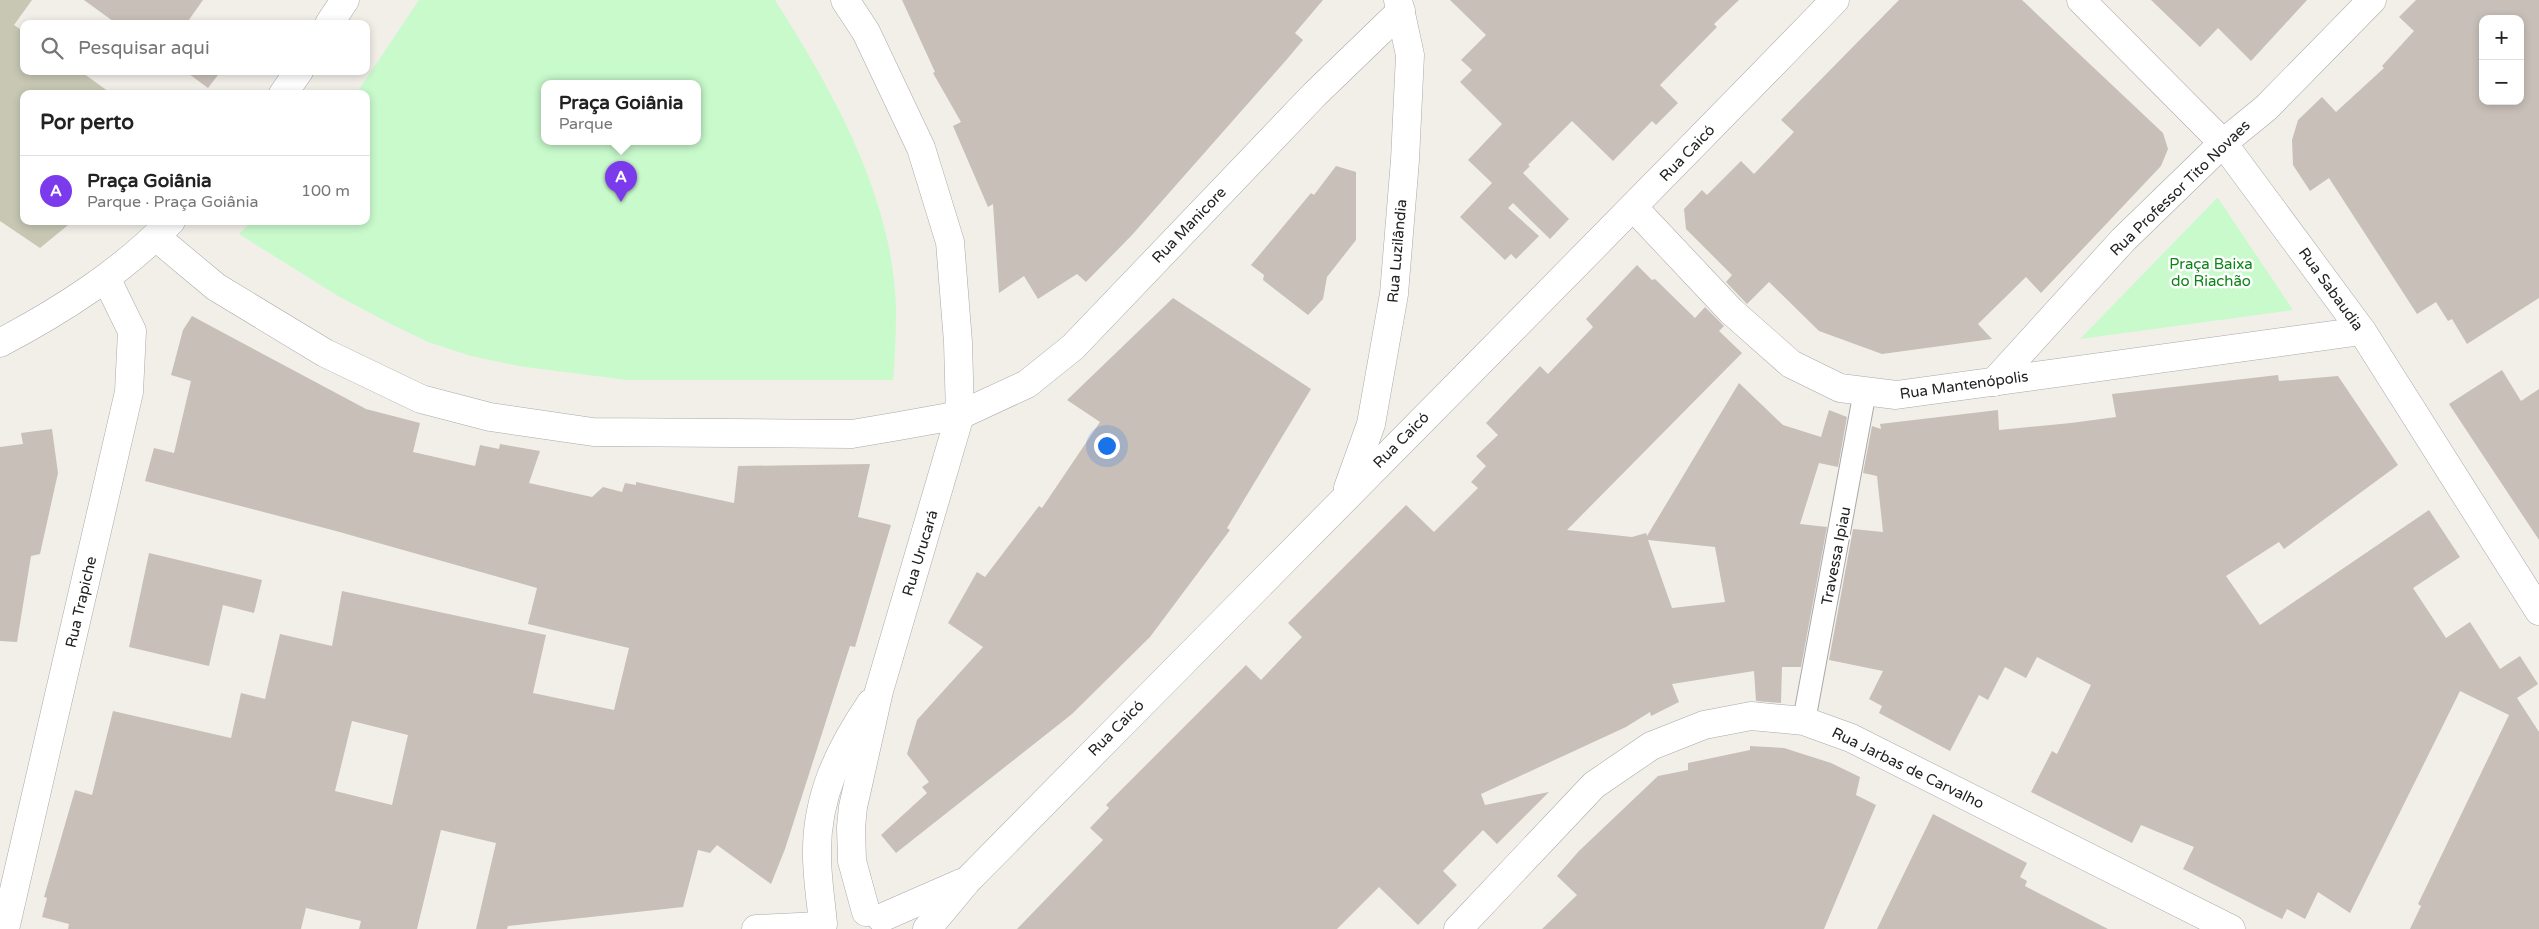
<!DOCTYPE html>
<html lang="pt">
<meta charset="utf-8">
<style>
:root{--surface:#fff;--page:#f6f6f6;--text:#222;--muted:#767676;--line:#e0e0e0;--accent:#7c3aed}
body{margin:0;font-family:"Varela Round",sans-serif;background:var(--page);color:var(--text)}
.controls{position:absolute;right:15px;top:15px;display:grid;overflow:hidden;border-radius:10px;box-shadow:0 2px 8px #0003}
.controls button{width:45px;height:45px;display:grid;place-items:center;padding:0;border:0;border-bottom:1px solid var(--line);background:var(--surface);color:var(--text);font:25px sans-serif}
.you{position:absolute;left:1106px;top:445px;width:18px;height:18px;margin:-12px;border:4px solid #fff;border-radius:50%;background:#1a73e8;box-shadow:0 0 0 8px #1a73e833}
.badge{display:grid;place-items:center;width:32px;height:32px;border-radius:50%;background:var(--accent);color:#fff;font-size:16px;font-weight:700}
.pin{position:absolute;translate:-50% -41px;filter:drop-shadow(0 1px 2px #0008)}
.pin::after{content:'';position:absolute;top:26px;width:18px;height:15px;background:inherit;clip-path:polygon(0 0,100% 0,50% 100%)}
.popup{position:absolute;left:541px;top:80px;width:160px;height:65px;box-sizing:border-box;display:grid;place-content:center;border-radius:10px;background:var(--surface);filter:drop-shadow(0 1px 4px #0005);font-size:16px;white-space:nowrap;color:var(--muted)}
.popup b{font-size:19px;color:var(--text)}
.popup::after{content:'';position:absolute;left:50%;top:100%;margin-left:-10px;border:10px solid transparent;border-top-color:var(--surface)}
.list{margin:0;padding:0;list-style:none}
h2{display:flex;justify-content:space-between;align-items:center;height:65px;margin:0;padding:0 20px;font-size:21px}
h2 small{font-size:16px;font-weight:400;color:var(--muted)}
.list li{display:grid;grid-template-columns:32px 1fr auto;gap:15px;align-items:center;box-sizing:border-box;height:70px;padding:0 20px;border-top:1px solid var(--line)}
.list b{display:block;font-size:19px;white-space:nowrap}
.list p{margin:0;font-size:16px;white-space:nowrap;color:var(--muted)}
.list em{font-size:16px;font-style:normal;color:var(--muted)}
.icon{flex:none;width:28px;height:28px;fill:none;stroke:currentColor;stroke-width:2;stroke-linecap:round;stroke-linejoin:round}
.map{position:relative;flex:none;width:2539px;height:929px;overflow:hidden}
.search{position:absolute;background:var(--surface);box-shadow:0 2px 8px #0003;left:20px;top:20px;width:350px;height:55px;display:flex;align-items:center;gap:12px;box-sizing:border-box;padding:0 18px;border-radius:10px;color:var(--muted);font-size:19px}
.panel{position:absolute;background:var(--surface);box-shadow:0 2px 8px #0003;left:20px;top:90px;width:350px;height:135px;border-radius:10px}
.map>svg:first-child{display:block}
.construction{fill:#c7c7b4}
.park{fill:#c8facc;fill-rule:evenodd}
.building{fill:#c7bfb8;fill-rule:evenodd}
.lines{fill:none;stroke-linecap:round;stroke-linejoin:round}
.service-casing{stroke:#a9a9a9;stroke-width:24}
.minor-casing{stroke:#a9a9a9;stroke-width:29}
.service{stroke:#fff;stroke-width:22}
.minor{stroke:#fff;stroke-width:28}
.labels{text-anchor:middle;stroke-width:5;stroke-linejoin:round;paint-order:stroke}
.street-label{font-size:15px;fill:#222;stroke:#fff}
.park-label{font-size:15px;fill:#0c8416;stroke:#fff}
</style>
<div class="map">
<svg width="2539" height="929" viewBox="0 0 2539 929">
<rect width="100%" height="100%" fill="#f2efe9"/>
<!-- construction -->
<path class="construction" d="M0,0h32l-18,25 10,7v39h56l32,23h-88v127h49l-33,27 -40,-27z"/>
<!-- park -->
<g class="park">
<path d="M419,0h356c58,91 118,197 121,308 0,24 -1,49 -3,72h-266l-109,-14 -47,-10 -43,-14 -41,-20 -49,-26 -99,-62 13,-13h114v-127h-10zM545,83h152v58h-152z"/>
<path d="M2218,198l75,112 -213,29 136,-140z"/>
</g>
<!-- building -->
<g class="building">
<path d="M84,0h119l-17,24h-69z"/>
<path d="M902,0h421l-28,33 8,7 -15,18 -156,177 -46,47 -9,-8 -39,25 -14,-23 -25,17 -6,-89 -5,3 -35,-81 8,-4 -28,-49 2,-1z"/>
<path d="M1450,0h289l-25,24 3,3 -57,58 18,18 -22,22 -4,-4 -39,40 -41,-40 -44,44 2,1 -7,7 46,46 -19,20 -37,-36 -5,5 31,28 -23,23 -5,-5 -6,6 -45,-43 32,-34 -24,-23 34,-36 -42,-42 12,-12 -11,-10 25,-25z"/>
<path d="M1899,0h123l141,133 5,16 -7,17 -120,127 -15,-16 -48,47 14,15 -110,15 -63,-23 -50,-49 -22,22 -21,-22 6,-7 -46,-46 -2,-20 18,-19 5,5 34,-34 13,13 40,-42 -13,-12z"/>
<path d="M2151,0h156l-56,61 -33,-33 -18,19z"/>
<path d="M2416,0h123v298l-72,46 -15,-25 -4,2 -12,-19 -19,12 -88,-136 -19,13 -17,-26 -1,-25 6,-20 24,-23 14,15 48,-44 -2,-2 32,-35 -15,-14zM2483,19h37v82h-37z"/>
<path d="M185,71h36l-13,17z"/>
<path d="M1336,166l20,6v68l-29,37 -4,22 -15,16 -45,-35 1,-5 -13,-10 60,-72 3,2z"/>
<path d="M1637,265l15,15 3,-1 40,39 10,-11 19,19 -5,5 23,22 -175,177 65,7 14,-4 1,3 92,-153 44,42 38,12 8,-27 18,7 -9,50 -19,-4 -19,61 27,3 -26,140h-19l-1,36 -25,-2 -2,-30 -82,13 7,18 -28,14 -1,-4 -24,15 -145,67 4,11 64,-13 -52,52 -14,-14 -40,41 14,14 -39,40 -39,-38 -42,42h-320l86,-89 -13,-12 19,-20 -3,-3 140,-140 15,15 41,-43 -14,-14 118,-118 28,27 44,-44 -7,-6 15,-16 -10,-10 22,-21 -12,-12 54,-57 8,8 45,-47 -7,-8zM1648,540l67,7 10,55 -53,6z"/>
<path d="M1173,298l138,91 -84,139 3,2 -80,107 -78,77 -176,139 -15,-18 46,-42 -5,-6 7,-5 -22,-28 10,-34 66,-73 -35,-24 29,-51 8,5 54,-71 3,2 58,-86 -33,-22z"/>
<path d="M192,316l174,93 54,14 -7,29 62,14 5,-21 19,4 1,-5 40,7 -11,32 63,14 11,-10 19,5 3,-9 11,2v-3l98,21 4,-37 132,-2 -12,53 33,8 -36,122 -5,-1 -65,203 -14,35 -54,-39 -7,8 -12,-3 -15,57 -175,19 -1,3h-31l20,-86 -55,-13 -24,99h-58l2,-8 -55,-13 -5,21h-233l1,-5 -27,-7 5,-19 -3,-1 31,-107 17,5 21,-84 118,27 10,-45 24,6 15,-65 52,12 10,-55 204,44 -13,58 81,17 15,-62 -101,-24 9,-36 -201,-57 -191,-50 9,-33 20,5 17,-72 -20,-6 12,-45zM352,721l56,14 -16,70 -57,-14z"/>
<path d="M2502,370l19,31 18,-12v151l-90,-136z"/>
<path d="M2278,375l1,6 59,-5 60,89 -114,84 -5,-7 -53,34 34,49 169,-115 31,47 -47,31 33,50 24,-16 30,47 20,-13 18,28 -21,14 22,34v197h-129l11,-23 -3,-2 91,-189 -49,-24 -110,222 -32,-21 -13,27 -18,-10 -5,10 -99,-50 11,-22 -53,-22 -9,18 -101,-51 21,-41 5,3 34,-69 -54,-28 -11,21 -21,-11 -17,33 -9,-5 -29,56 -71,-38 3,-7 -13,-7 14,-28 -54,-11 24,-131 30,3 -6,-56 -14,-3 9,-47 9,3 -1,-5 118,-14 1,20 72,-7 45,-6 -4,-23z"/>
<path d="M52,429l6,44 -18,81 -9,2 -14,86 -17,-1v-194l23,-3 -2,-11z"/>
<path d="M149,553l113,27 -8,33 -31,-8 -14,61 -80,-19z"/>
<path d="M1750,746l34,2 47,15 29,14 -4,18 20,10 -52,124h-282l35,-34 -20,-19 22,-25 79,-75 30,-6v-7l62,-13z"/>
<path d="M1933,814l94,49 -7,14 7,4 -2,5 83,43h-231z"/>
</g>
<g class="lines">
<defs>
<path id="service" d="M1804,721l61,-330"/>
<g id="minor">
<path d="M845,0l21,32 55,116 29,94 8,100 2,73 -81,276 -26,116 -2,20 1,34 14,51"/>
<path d="M2081,0l142,143 139,188 177,280"/>
<path d="M329,24l16,-24"/>
<path d="M283,94l16,-23"/>
<path d="M1634,208l97,103 60,53 49,24 56,7 466,-64"/>
<path d="M156,237l60,50 109,66 96,46 69,18 103,15 259,2 47,-8 61,-11 67,-31 46,-37 242,-253 86,-83"/>
<path d="M0,343c62,-33 122,-71 171,-122"/>
<path d="M1994,382l129,-142 100,-97 43,-35 106,-108"/>
<path d="M1348,488l23,-64 23,-130 11,-134 5,-105 -12,-55"/>
<path d="M881,918l80,-35"/>
<path d="M823,924c-2,-23 -6,-46 -6,-69 -1,-58 22,-105 54,-152"/>
<path d="M5,929l124,-537 3,-61 -26,-53"/>
<path d="M756,929l64,-3"/>
<path d="M927,929l40,-48c289,-294 581,-585 868,-881"/>
<path d="M1458,929l136,-144 57,-39 53,-21 47,-9 53,5 47,17 380,191"/>
</g>
</defs>
<!-- service casing -->
<use href="#service" class="service-casing"/>
<!-- minor casing -->
<use href="#minor" class="minor-casing"/>
<!-- service -->
<use href="#service" class="service"/>
<!-- minor -->
<use href="#minor" class="minor"/>
</g>
<g class="labels">
<!-- street labels -->
<g class="street-label">
<text transform="translate(1687 153) rotate(-46)" y="5">Rua Caicó</text>
<text transform="translate(2180 188) rotate(-44)" y="5">Rua Professor Tito Novaes</text>
<text transform="translate(1189 225) rotate(-46)" y="5">Rua Manicore</text>
<text transform="translate(1397 251) rotate(-85)" y="5">Rua Luzilândia</text>
<text transform="translate(2331 289) rotate(54)" y="5">Rua Sabaudia</text>
<text transform="translate(1964 385) rotate(-8)" y="5">Rua Mantenópolis</text>
<text transform="translate(1401 440) rotate(-45)" y="5">Rua Caicó</text>
<text transform="translate(920 553) rotate(-73)" y="5">Rua Urucará</text>
<text transform="translate(1836 556) rotate(-79)" y="5">Travessa Ipiau</text>
<text transform="translate(81 602) rotate(-77)" y="5">Rua Trapiche</text>
<text transform="translate(1116 728) rotate(-45)" y="5">Rua Caicó</text>
<text transform="translate(1908 768) rotate(26)" y="5">Rua Jarbas de Carvalho</text>
</g>
<!-- park labels -->
<g class="park-label">
<text x="2211" y="269">Praça Baixa<tspan x="2211" dy="17">do Riachão</tspan></text>
</g>
</g>
</svg>
<div class="controls">
<button>+</button>
<button>−</button>
</div>
<div class="you"></div>
<div class="pin badge" style="left:621px;top:202px">A</div>
<div class="popup"><b>Praça Goiânia</b>Parque</div>
<div class="search"><svg class="icon" aria-label="search" viewBox="0 0 24 24"><circle cx="10" cy="10" r="6"/><path d="M15 15l6 6"/></svg>Pesquisar aqui</div>
<section class="panel">
<h2>Por perto<small></small></h2>
<ul class="list">
<li><span class="badge">A</span><div><b>Praça Goiânia</b><p>Parque · Praça Goiânia</p></div><em>100 m</em></li>
</ul>
</section>
</div>
